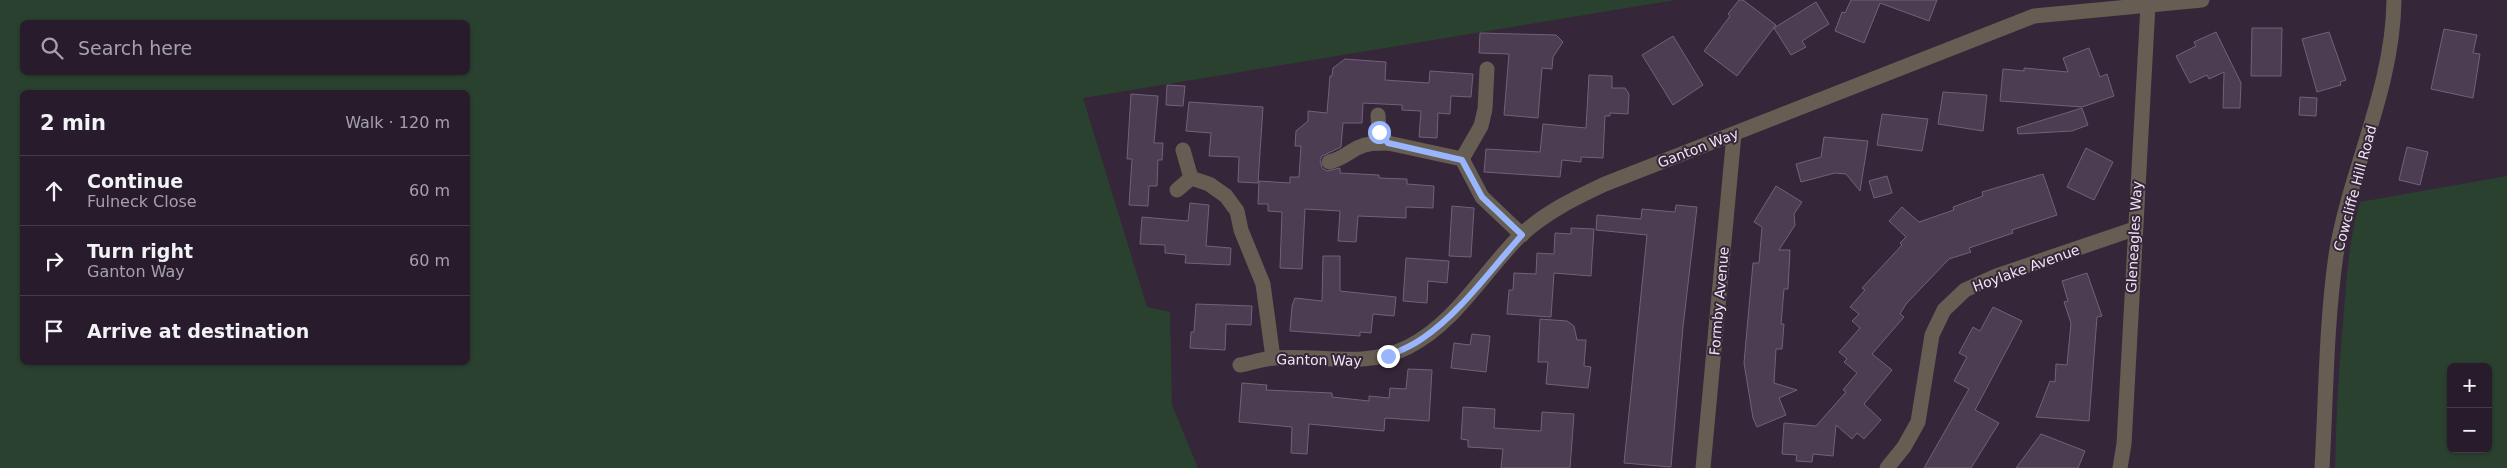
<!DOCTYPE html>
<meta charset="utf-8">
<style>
:root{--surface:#281c2c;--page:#302534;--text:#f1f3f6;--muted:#a5a1a9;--line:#443a48}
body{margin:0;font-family:"DejaVu Sans",sans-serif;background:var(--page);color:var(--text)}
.controls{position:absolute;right:15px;bottom:15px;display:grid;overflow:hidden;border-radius:8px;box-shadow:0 1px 4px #0004}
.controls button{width:45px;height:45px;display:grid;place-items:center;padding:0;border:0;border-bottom:1px solid var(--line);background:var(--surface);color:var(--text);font:25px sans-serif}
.stop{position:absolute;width:15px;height:15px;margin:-11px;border:4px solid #98b5fd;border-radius:50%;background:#fff}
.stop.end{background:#98b5fd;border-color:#fff;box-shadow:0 1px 5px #0008}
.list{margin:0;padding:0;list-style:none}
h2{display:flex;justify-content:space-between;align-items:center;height:65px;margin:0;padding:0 20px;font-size:21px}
h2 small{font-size:16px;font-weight:400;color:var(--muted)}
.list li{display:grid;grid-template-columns:32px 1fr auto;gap:15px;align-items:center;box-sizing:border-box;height:70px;padding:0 20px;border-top:1px solid var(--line)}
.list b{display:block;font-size:19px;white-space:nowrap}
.list p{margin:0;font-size:16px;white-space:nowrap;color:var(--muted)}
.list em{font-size:16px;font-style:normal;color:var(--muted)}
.icon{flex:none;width:28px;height:28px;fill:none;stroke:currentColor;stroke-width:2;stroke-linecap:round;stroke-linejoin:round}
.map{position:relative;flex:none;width:2507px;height:468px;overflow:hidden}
.search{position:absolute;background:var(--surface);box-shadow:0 1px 4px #0004;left:20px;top:20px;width:450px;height:55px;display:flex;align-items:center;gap:12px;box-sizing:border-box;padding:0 18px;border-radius:8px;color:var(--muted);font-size:19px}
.panel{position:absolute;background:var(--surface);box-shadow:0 1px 4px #0004;left:20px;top:90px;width:450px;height:275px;border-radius:8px}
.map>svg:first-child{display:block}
.green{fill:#2b412f;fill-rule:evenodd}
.building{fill:#4d3d52;stroke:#726178}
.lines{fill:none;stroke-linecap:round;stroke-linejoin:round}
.minor{stroke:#665e52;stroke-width:15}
.route{stroke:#98b5fd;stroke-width:6}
.labels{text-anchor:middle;stroke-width:4;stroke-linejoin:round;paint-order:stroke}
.street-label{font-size:14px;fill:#efe5f2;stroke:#35263a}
</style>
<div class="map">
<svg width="2507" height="468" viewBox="0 0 2507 468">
<rect width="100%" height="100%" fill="#35263a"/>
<!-- green -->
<g class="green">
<path d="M0,0h1675l-592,98 64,209 23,5 2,93 26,63h-1198zM22,22h446v50h-446zM22,92h446v270h-446z"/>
<path d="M2507,176v292h-172c1,-53 4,-104 9,-157 3,-37 5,-73 16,-109zM2451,367h37v82h-37z"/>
</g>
<!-- building -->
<g class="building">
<path d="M1739,0h4l33,25 -39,51 -33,-25 26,-35 -2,-2z"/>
<path d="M1851,0h86l-8,21 -49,-18 -16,40 -29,-12 7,-19 3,1z"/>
<path d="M1816,2l13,22 -27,17 4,6 -15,8 -17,-27z"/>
<path d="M2252,28h30l-1,48h-30z"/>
<path d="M2444,29l33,6 -4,18 7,1 -7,44 -42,-9z"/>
<path d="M2216,32l25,51 -1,25h-17l1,-36 -15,7 -2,-4 -17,8 -14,-27 20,-10 -2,-4z"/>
<path d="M2329,32l17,48 -6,2 1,3 -24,7 -15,-53z"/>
<path d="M1480,33l76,2 7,7 -10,15 -1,12 -10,-1 -4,50 -34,-3 5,-61 -30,-1z"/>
<path d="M1673,36l30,49 -30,20 -31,-50z"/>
<path d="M2089,48l11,29 7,-3 7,22 -32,11 -82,-6 3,-32 21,2v-3l44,4 -5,-14z"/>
<path d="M1345,59l41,3 -1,18 44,3 1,-12 43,3 -2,23 -20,-1 -1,18 -12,-1 -1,25 -18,-1 2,-26 -19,-1v-5l-39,-2 -1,20h-19l-2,24 -19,9 -2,4 2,8 5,3 13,-3v5l39,2v3l28,1v5l27,2 -1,22 -27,-1v11l-48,-2 -2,26 -18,-1 2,-30 -35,-2 -3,60 -22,-1 2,-56 -14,-1v-7h-10l1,-23 31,2v-6h9l2,-31h-6l1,-15 12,-10v-10l19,2 3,-37h2l1,-8z"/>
<path d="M1589,75l23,1v12h13l4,6 -1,20 -18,-1v3h-5l-2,42 -22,-1v5l-19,-2 -2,17 -76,-5 2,-23 54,3 3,-28 43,4z"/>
<path d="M1167,85l18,1 -2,20 -17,-1z"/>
<path d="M1943,92l44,3 -4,36 -45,-7z"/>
<path d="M1131,94l27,2 -4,47h9l-1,17h-4l-1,26h-8l-1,20 -19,-1 3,-46h-5z"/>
<path d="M2300,97l17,1 -1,18 -17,-1z"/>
<path d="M1189,102l74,5 -5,76 -20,-1 1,-25 -30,-1 2,-23 -25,-2z"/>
<path d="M2082,108l6,17 -16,6 -54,3 -1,-6z"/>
<path d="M1882,114l46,5 -6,32 -45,-6z"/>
<path d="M1824,137l44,4 -8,50 -14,-17 -11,-1 -34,9 -5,-18 25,-7z"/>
<path d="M2407,147l21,5 -8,33 -21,-5z"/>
<path d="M2086,148l27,14 -19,38 -27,-13z"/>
<path d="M2043,174l14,41 -45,15 1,3 -44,15 2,4 -22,7 -43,45 -6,10 4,3 -32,37 20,16 -28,34 17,16 -17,19 -7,-6 -5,6 -16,-14 -3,31 -20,-2 -1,8 -16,-1 1,-6 -15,-1 2,-31 32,3 30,-34 -3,-2 14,-17 -13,-11 3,-3 -8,-7 21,-24 -8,-7 7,-7 -9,-7 15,-17 -3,-2 40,-43 -2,-2 6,-6 -17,-16 13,-14 17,15 35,-12 -1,-3 30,-11 -1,-4z"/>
<path d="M1887,176l5,17 -18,5 -5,-17z"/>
<path d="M1776,186l26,16 -8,12 1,11 -16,25h11l-2,39h-4l-3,35h3l-2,25h-6l-2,34 23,7 -18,8 7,17 -29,12 -4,-9 -9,-55 9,-100h6l3,-36 -8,-5z"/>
<path d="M1190,203l19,2 -3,41 25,2 -1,17 -45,-2 1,-8 -21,-2v-8l-25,-1 2,-27 46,4z"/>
<path d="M1676,205l21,2 -14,120 -12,140 -47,-4 23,-228 -51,-5 1,-15 44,4 1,-10 33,3z"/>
<path d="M1452,206l22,2 -3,49 -22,-1z"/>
<path d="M1571,228l23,1 -3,47 -37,-3 -3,44 -44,-3 2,-24h4l1,-17 22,1 1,-21 17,1 1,-21 16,1z"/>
<path d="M1323,256h17v35l56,6 -2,19 -21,-2 -2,19 -11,-1v4l-70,-5 2,-25 3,-8 27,3z"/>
<path d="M1406,258l43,3 -2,22 -19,-2 -1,22 -24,-2z"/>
<path d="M2087,273l15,43 -5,1 -8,104 -53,-4 14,-36 5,1 1,-18 11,1 4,-42 -7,-21 4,-1 -6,-20z"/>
<path d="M1196,304l56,2 -1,19 -25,-1 -1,26 -35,-2 1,-16h3z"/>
<path d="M1993,307l29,14 -47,89 24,13 -28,45h-47l45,-79 -15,-8 13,-24 -8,-4 14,-26 7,4z"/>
<path d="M1540,319l27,2 7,5 3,14h9l-2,26 7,1 -3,21 -42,-4 2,-22h-10z"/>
<path d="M1472,334l18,2 -4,36 -35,-4 3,-25 16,2z"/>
<path d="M1408,369l24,1 -3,51 -44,-3 -1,13 -75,-7 -2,30 -16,-1 1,-26 -53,-5 3,-39 25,2 -1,5 66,3v4l37,4v-5l20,2 1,-10 16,1z"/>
<path d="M1463,407l32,2 -1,19 47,3 1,-19 32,2 -4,54h-69l2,-19 -35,-2v-7l-7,-1z"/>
<path d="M2041,434l44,17 -7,17h-62z"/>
</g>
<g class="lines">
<!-- minor -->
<g class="minor">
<path d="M1378,115l1,18 9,10 74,16 20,38 40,38"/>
<path d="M1183,150l8,28 18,6 17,12 11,15 4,19 22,54 10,74"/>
<path d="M1462,159l19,-33 4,-17 2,-40"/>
<path d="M1329,162c13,-3 17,-8 28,-14 10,-5 20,-5 31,-5"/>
<path d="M1177,190l14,-12"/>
<path d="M1240,365c11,-2 22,-6 33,-7 47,-4 92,11 135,-11 48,-24 76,-76 113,-112 25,-23 54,-37 84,-51l429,-168 168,-16"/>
<path d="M1703,468l31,-334"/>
<path d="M1887,468l17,-21 14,-25 14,-87 12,-25 21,-20 31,-14 138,-47"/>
<path d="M2120,468l4,-24 24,-439"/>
<path d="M2322,468c4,-70 4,-143 14,-213 14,-86 57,-166 58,-255"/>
</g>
</g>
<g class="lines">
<!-- route -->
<path class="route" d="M1379,132l9,11 74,17 20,37 40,38c-31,34 -61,77 -99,103 -11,8 -23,13 -35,18"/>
</g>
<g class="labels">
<!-- street labels -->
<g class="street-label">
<text transform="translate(1698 148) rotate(-21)" y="5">Ganton Way</text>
<text transform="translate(2355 188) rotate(-75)" y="5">Cowcliffe Hill Road</text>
<text transform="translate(2134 237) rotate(-87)" y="5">Gleneagles Way</text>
<text transform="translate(2026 268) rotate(-20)" y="5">Hoylake Avenue</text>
<text transform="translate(1719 301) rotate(-85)" y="5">Formby Avenue</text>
<text transform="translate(1319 360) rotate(1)" y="5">Ganton Way</text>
</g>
</g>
</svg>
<div class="controls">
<button>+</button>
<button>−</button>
</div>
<div class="stop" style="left:1379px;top:132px"></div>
<div class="stop end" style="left:1388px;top:356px"></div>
<div class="search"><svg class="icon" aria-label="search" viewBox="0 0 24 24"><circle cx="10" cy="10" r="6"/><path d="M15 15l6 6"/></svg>Search here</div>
<section class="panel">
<h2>2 min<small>Walk · 120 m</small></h2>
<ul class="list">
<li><svg class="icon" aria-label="ahead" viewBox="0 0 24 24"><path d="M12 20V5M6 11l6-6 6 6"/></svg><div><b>Continue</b><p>Fulneck Close</p></div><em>60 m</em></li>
<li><svg class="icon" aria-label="right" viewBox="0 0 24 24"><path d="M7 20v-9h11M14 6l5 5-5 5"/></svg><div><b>Turn right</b><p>Ganton Way</p></div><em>60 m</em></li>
<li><svg class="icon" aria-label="arrive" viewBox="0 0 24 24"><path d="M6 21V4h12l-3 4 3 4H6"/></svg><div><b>Arrive at destination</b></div></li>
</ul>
</section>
</div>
